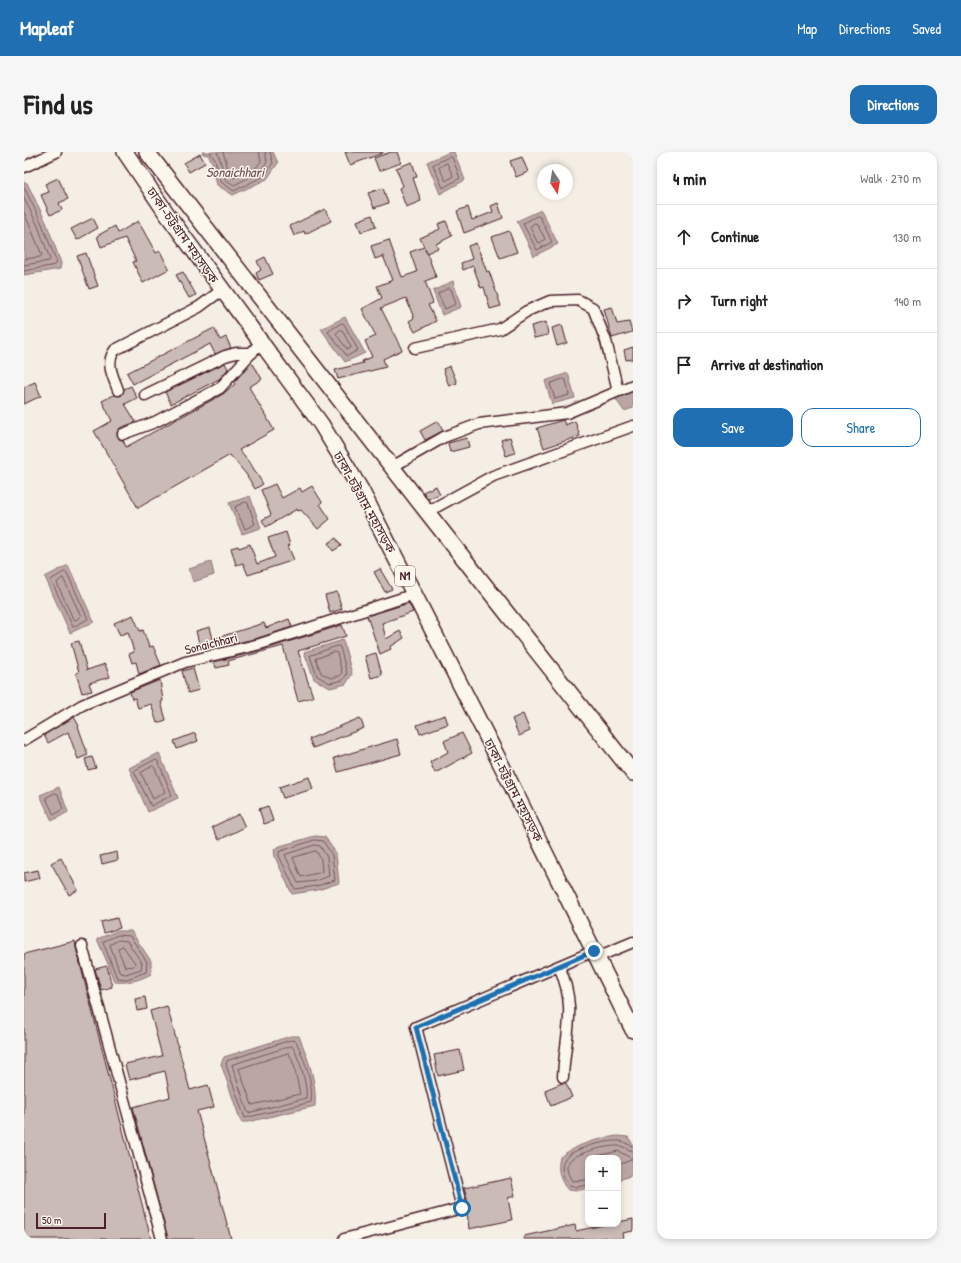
<!DOCTYPE html>
<meta charset="utf-8">
<style>
:root{--surface:#fff;--page:#f6f6f6;--text:#222;--muted:#767676;--line:#e0e0e0;--accent:#1f6fb2}
body{margin:0;font-family:"Patrick Hand","Noto Sans Bengali",sans-serif;background:var(--page);color:var(--text)}
.controls{position:absolute;right:12px;bottom:12px;display:grid;overflow:hidden;border-radius:8px;box-shadow:0 2px 6px #0003}
.controls button{width:36px;height:36px;display:grid;place-items:center;padding:0;border:0;border-bottom:1px solid var(--line);background:var(--surface);color:var(--text);font:20px sans-serif}
.compass{position:absolute;left:513px;top:12px;width:36px;height:36px;border-radius:50%;background:var(--surface);box-shadow:0 2px 6px #0003;rotate:168deg}
.scale{position:absolute;left:12px;bottom:10px;width:70px;box-sizing:border-box;padding-left:4px;border:2px solid #4a1f2b;border-top:0;font-size:11px;line-height:14px;white-space:nowrap;color:#4a1f2b;-webkit-text-stroke:3px #fbf7ec;paint-order:stroke}
.stop{position:absolute;width:12px;height:12px;margin:-9px;border:3px solid #1f6fb2;border-radius:50%;background:#fff}
.stop.end{background:#1f6fb2;border-color:#fff;box-shadow:0 1px 4px #0008}
.list{margin:0;padding:0;list-style:none}
h2{display:flex;justify-content:space-between;align-items:center;height:52px;margin:0;padding:0 16px;font-size:17px}
h2 small{font-size:13px;font-weight:400;color:var(--muted)}
.list li{display:grid;grid-template-columns:26px 1fr auto;gap:12px;align-items:center;box-sizing:border-box;height:64px;padding:0 16px;border-top:1px solid var(--line)}
.list b{display:block;font-size:15px;white-space:nowrap}
.list em{font-size:13px;font-style:normal;color:var(--muted)}
.actions{display:flex;gap:8px;padding:12px 16px}
.actions a{flex:1;padding:9px 0;border:1px solid var(--accent);border-radius:12px;text-align:center;font-size:14px;color:var(--accent)}
.actions .main{background:var(--accent);color:#fff}
.icon{flex:none;width:22px;height:22px;fill:none;stroke:currentColor;stroke-width:2;stroke-linecap:round;stroke-linejoin:round}
.map{position:relative;flex:none;width:609px;height:1087px;overflow:hidden;border-radius:12px}
header{display:flex;align-items:center;gap:24px;box-sizing:border-box;height:56px;padding:0 20px;background:var(--accent);color:#fff}
header strong{font-size:19px}
nav{display:flex;gap:22px;margin-inline-start:auto;font-size:14px}
.intro{display:flex;align-items:center;justify-content:space-between;box-sizing:border-box;height:96px;padding:0 24px}
h1{margin:0;font-size:28px}
.button{padding:10px 18px;border-radius:12px;background:var(--accent);color:#fff;font-size:14px;font-weight:700}
main{display:flex;gap:24px;padding:0 24px}
aside{flex:1;background:var(--surface);border-radius:12px;box-shadow:0 2px 6px #0003}
.map>svg:first-child{display:block}
.water{fill:#baa7a5;stroke:#8d7174}
.lines{fill:none;stroke-linecap:round;stroke-linejoin:round}
.shore{stroke:#77555c;stroke-width:1}
.building{fill:#cabbb6;stroke:#4a1f2b}
.minor-casing{stroke:#4a1f2b;stroke-width:13}
.highway-casing{stroke:#4a1f2b;stroke-width:18}
.minor{stroke:#fbf7ec;stroke-width:10}
.highway{stroke:#fbf7ec;stroke-width:15}
.route{stroke:#1f6fb2;stroke-width:5}
.labels{text-anchor:middle;stroke-width:3;stroke-linejoin:round;paint-order:stroke}
.shield{fill:#fbf7ec;stroke:#7f6065;stroke-width:1}
.shield-label{font-size:12px;font-weight:bold;fill:#4a1f2b}
.street-label{font-size:13px;fill:#4a1f2b;stroke:#fbf7ec}
.water-label{font-size:14px;font-style:italic;fill:#714f56;stroke:#fbf7ec}
</style>
<header>
<strong>Mapleaf</strong>
<nav><a>Map</a><a>Directions</a><a>Saved</a></nav>
</header>
<div class="intro"><h1>Find us</h1><a class="button">Directions</a></div>
<main>
<div class="map">
<svg width="609" height="1087" viewBox="0 0 609 1087">
<rect width="100%" height="100%" fill="#f4eee4"/>
<filter id="ink" filterUnits="userSpaceOnUse"><feTurbulence type="fractalNoise" baseFrequency=".025" numOctaves="2"/><feDisplacementMap in="SourceGraphic" scale="8" xChannelSelector="R" yChannelSelector="G"/><feConvolveMatrix kernelMatrix="1 2 1 2 8 2 1 2 1" color-interpolation-filters="sRGB"/></filter>
<g filter="url(#ink)">
<!-- water -->
<g class="water">
<path d="M178,0h71l5,11 -11,16 -34,16 -16,-10 -5,-23 -4,-7 -5,-1z"/>
<path d="M426,0h4l11,28 -25,14 -13,-32z"/>
<path d="M0,30l3,1 19,39 15,41 -1,6 -36,6z"/>
<path d="M517,58l17,34 -24,12 -17,-35z"/>
<path d="M429,129l8,26 -19,8 -9,-24z"/>
<path d="M321,165l20,36 -20,9 -24,-33z"/>
<path d="M544,221l7,25 -23,6 -7,-23z"/>
<path d="M609,239v17l-9,3 -9,-13z"/>
<path d="M226,344l11,32 -19,6 -13,-31z"/>
<path d="M187,410l3,13 -21,7 -4,-13z"/>
<path d="M44,413l26,57 -24,11 -25,-56z"/>
<path d="M319,488l9,34 -6,10 -16,4 -16,-9 -10,-27z"/>
<path d="M135,601l19,45 -30,14 -19,-44z"/>
<path d="M35,635l9,25 -16,9 -12,-26z"/>
<path d="M291,684l10,1 11,16 3,30 -21,7 -26,4 -17,-37 -1,-8 6,-3z"/>
<path d="M93,779h14l20,30v13c-13,7 -23,9 -37,8l-6,-18 -11,-25z"/>
<path d="M267,884h8c9,23 18,45 16,70l-67,16h-7l-20,-58 3,-7z"/>
<path d="M593,984l11,1 4,6 1,32 -15,5v-22h-30v30l-12,3 -8,-1c-9,-10 -11,-21 -8,-33 17,-13 37,-18 57,-21z"/>
</g>
<g class="lines">
<!-- shore -->
<g class="shore">
<path d="M186,0l5,8 6,22 13,9 30,-15 9,-13 -3,-11"/>
<path d="M193,0l3,7 5,20 9,6 26,-13 7,-10 -2,-10"/>
<path d="M199,0l7,23 4,3 22,-10 5,-7 -2,-9"/>
<path d="M425,5h3l8,21 -17,10 -10,-23z"/>
<path d="M423,11l6,13 -7,5 -7,-13z"/>
<path d="M0,35l18,37 15,39 -2,2 -31,6"/>
<path d="M0,46l14,28 12,33 -1,2 -25,4"/>
<path d="M0,60l18,43 -2,2 -16,2"/>
<path d="M513,64l3,1 12,25 -15,8 -14,-26z"/>
<path d="M511,71l2,1 8,15 -5,4 -3,-1 -7,-15z"/>
<path d="M425,136l2,1 5,15 -11,5 -7,-15z"/>
<path d="M318,171l2,1 14,26 -11,6 -19,-24z"/>
<path d="M316,178h2l9,17 -1,2h-3l-11,-15z"/>
<path d="M539,227l3,1 3,15 -14,4 -5,-15z"/>
<path d="M222,350l2,1 7,21 -10,5 -10,-22z"/>
<path d="M41,420l2,1 21,46 -15,8 -22,-47z"/>
<path d="M39,426l18,38 -5,4 -3,-1 -16,-36z"/>
<path d="M314,494l2,1 7,27 -4,6 -13,3 -13,-7 -7,-20z"/>
<path d="M310,500l3,1 5,20 -2,3 -9,2 -10,-5 -5,-14z"/>
<path d="M131,608l3,1 14,34 -21,11 -17,-35z"/>
<path d="M129,614l2,2 10,24 -12,7 -12,-26z"/>
<path d="M31,641l3,1 5,15 -9,6 -8,-17z"/>
<path d="M291,688l8,1 9,14 3,25 -18,6 -22,3 -16,-33v-4z"/>
<path d="M291,693l5,1 7,11 2,19 -13,5 -18,2 -13,-28z"/>
<path d="M292,699l5,8 1,13 -21,5 -8,-19z"/>
<path d="M94,783l12,1 17,26 -1,10 -19,7 -10,-1 -14,-36z"/>
<path d="M95,788l8,1 15,22 -1,6 -15,5 -6,-1 -10,-28z"/>
<path d="M99,794l12,17 -1,3 -9,1 -7,-18z"/>
<path d="M267,888l5,1c8,19 18,41 15,61l-66,16 -19,-53 1,-4z"/>
<path d="M268,894c7,10 16,40 14,52l-58,15 -16,-48z"/>
<path d="M265,901l5,12 6,29 -48,11 -13,-36z"/>
<path d="M565,1006l29,-7 13,7v2l-13,5"/>
<path d="M564,1028l-16,1c-3,-5 -7,-13 -4,-18 5,-10 40,-18 51,-17 5,0 8,4 14,5"/>
<path d="M564,1033c-5,0 -13,4 -18,1 -7,-4 -10,-20 -6,-26 6,-11 40,-19 52,-19 9,-1 10,4 17,5"/>
</g>
</g>
<!-- building -->
<g class="building">
<path d="M321,0h38v1l-33,12z"/>
<path d="M367,0h6l4,11 -22,8 -5,-13z"/>
<path d="M176,2l5,9 -16,9 -5,-9z"/>
<path d="M498,5l6,15 -12,5 -6,-16z"/>
<path d="M388,10l5,15 -4,1 8,23 -15,6 -7,-19 4,-2 -7,-18z"/>
<path d="M34,26l10,21 -9,4 3,7 -12,5 -9,-20 8,-3 -4,-8z"/>
<path d="M359,36l5,15 -14,5 -6,-15z"/>
<path d="M474,51l5,15 -39,15 -7,-22 11,-4 4,13 21,-8 -2,-6z"/>
<path d="M301,57l6,12 -26,13 -1,-3 -10,5 -4,-10z"/>
<path d="M348,63l4,12 -15,5 -4,-11z"/>
<path d="M69,66l5,10 -21,12 -6,-11z"/>
<path d="M114,69l18,32 4,-2 9,18 -26,14 -10,-21 3,-1 -11,-23 -24,9 -4,-11 18,-10 3,7z"/>
<path d="M422,69l6,15 -16,8 2,4 -11,5 -2,-5 11,29 -11,4 8,22 -5,2 8,16 -21,11 -6,-11 5,-3 -8,-20 -25,10 21,42 -19,9 3,8 -48,12 -3,-9 28,-7 -1,-2 10,-4 -7,-16 11,-5 -14,-27 20,-11 -5,-12 16,-6 -10,-24 -8,3 -4,-13 18,-6 13,37 15,-5 -7,-20 14,-5 -4,-9 20,-9 -2,-5z"/>
<path d="M485,79l8,21 -17,6 -8,-21z"/>
<path d="M452,91l11,29 2,-1 12,35 -11,3 -6,-22 -3,1 -8,-22 -10,4 -2,-7 11,-4 -4,-13z"/>
<path d="M62,101l12,33 -9,3 -12,-33z"/>
<path d="M241,105l8,17 -14,6 -3,-7 5,-3 -4,-9z"/>
<path d="M159,120l13,23 -7,3 -13,-23z"/>
<path d="M588,155l5,17 12,-2 3,10 -20,6 -8,-29z"/>
<path d="M522,170l2,13 -14,3 -3,-12z"/>
<path d="M538,173l5,18 -10,3 -5,-18z"/>
<path d="M190,176l6,12 6,-3 5,11 -16,6 -5,-10 -77,40 -6,-11z"/>
<path d="M609,195v12l-7,1 -2,-10z"/>
<path d="M201,211l3,6 -9,10 -48,25 -6,-12z"/>
<path d="M229,212l9,15 -13,8 25,43 -35,20 13,16 11,18 -8,5 -9,-15 -16,-19 -92,53 -44,-77 18,-10 -10,-20 12,-6 7,1 3,-7 7,-3 6,12 -12,6 11,18 -16,6 -3,5 2,6 4,1 3,7 97,-53 12,-10 -1,-2 13,-14z"/>
<path d="M426,214l7,17 -8,3 -6,-17z"/>
<path d="M11,230l6,14 -17,8v-17z"/>
<path d="M539,268l2,5 10,-4 5,15 -36,12 -7,-20z"/>
<path d="M414,269l5,10 -18,9 -5,-9z"/>
<path d="M486,285l5,16 -9,3 -5,-16z"/>
<path d="M443,286l2,9 -19,5 -2,-9z"/>
<path d="M251,332l7,14 18,-10 2,4 10,-6 10,16 -2,2 10,15 -12,10 -17,-19 -3,1 -1,-2 -31,18 -4,-7 9,-5 -10,-25z"/>
<path d="M412,334l4,8 -12,5 -5,-7z"/>
<path d="M262,380l4,13 -2,1 6,14 -46,15 -5,-12 -7,2 -5,-17 7,-2 1,2 11,-4 7,20 18,-7 -7,-19z"/>
<path d="M312,386l5,8 -8,5 -5,-8z"/>
<path d="M356,417l12,20 -7,3 -11,-20z"/>
<path d="M313,440l5,17 -12,4 -5,-18z"/>
<path d="M385,451l4,9 -31,11 4,16 14,-8 4,7 -14,9 1,2 -11,5 -13,-38z"/>
<path d="M109,463l7,16 3,-1 6,17 4,-1 8,19 -22,9 -3,-12 -4,1 -3,-9 5,-2 -6,-20 -8,3 -6,-12z"/>
<path d="M265,467l3,8 -34,11 -46,11 -1,-4 -11,2 -4,-16 14,-4 3,12 51,-16 2,5z"/>
<path d="M318,473l4,11 -48,15 15,46 -15,4 -15,-55 -55,15 1,4 -13,3 -2,-6 48,-12z"/>
<path d="M55,489l8,29 18,-6 5,13 -21,6 3,8 -10,2 -6,-20 3,-1 -8,-29z"/>
<path d="M352,501l6,22 -11,3 -6,-22z"/>
<path d="M169,516l6,22 -11,3 -6,-22z"/>
<path d="M136,528l3,21 -2,1 5,18 -9,3 -6,-19 -13,4 -3,-10 -3,1 -2,-7z"/>
<path d="M499,562l7,17 -11,5 -7,-17z"/>
<path d="M421,563l3,9 -28,10 -3,-9z"/>
<path d="M50,565l5,9h-1l10,29 -10,4 -10,-27 -20,11 -4,-8z"/>
<path d="M336,566l4,10 -51,20 -4,-9z"/>
<path d="M171,581l3,8 -21,8 -3,-8z"/>
<path d="M438,581l10,20 -37,20 -5,-11 18,-10 -4,-11z"/>
<path d="M373,587l4,15 -63,18 -4,-14z"/>
<path d="M68,605l4,11 -8,2 -3,-11z"/>
<path d="M285,625l4,12 -30,9 -4,-11z"/>
<path d="M244,654l5,15 -9,3 -5,-15z"/>
<path d="M215,662l6,13 -26,13 -7,-13z"/>
<path d="M93,700l1,8 -16,4 -2,-8z"/>
<path d="M37,706l17,32 -9,5 -18,-32z"/>
<path d="M14,718l2,8 -16,4v-9z"/>
<path d="M93,766l3,10 -16,5 -3,-11z"/>
<path d="M51,789l1,7 75,291h-127v-285z"/>
<path d="M83,814l5,21 -11,3 -6,-21z"/>
<path d="M121,845l2,12 -10,2 -2,-12z"/>
<path d="M143,854l23,84 18,-5 6,22 -17,4 34,128h-63l-35,-132 37,-10 -5,-26 -36,9 -4,-16 37,-8 -12,-45z"/>
<path d="M436,898l4,20 -26,6 -4,-21z"/>
<path d="M538,931h4l6,14 -21,9 -6,-16z"/>
<path d="M487,1026l4,18 -7,2 4,22 -43,9 -2,-17 3,-2 -6,-22z"/>
<path d="M609,1067v12l-10,2 1,6h-17l-1,-2 -11,2h-71v-3l51,-11 1,6 32,-7h10v-2z"/>
</g>
<g class="lines">
<defs>
<g id="minor">
<path d="M0,15l32,-15"/>
<path d="M391,196l85,-19 27,-18 23,-10 28,-1 15,8 13,33 12,50"/>
<path d="M94,238c-5,-14 -13,-27 -3,-40l84,-43 23,-17"/>
<path d="M121,243l80,-39 11,-3h16"/>
<path d="M99,282l32,-12 65,-34 41,-46"/>
<path d="M368,315l52,-30 35,-13 88,-11 66,-28"/>
<path d="M403,360l66,-36 140,-50"/>
<path d="M0,588l58,-35 103,-43 75,-18 155,-50"/>
<path d="M58,794l80,293"/>
<path d="M573,805l36,-15"/>
<path d="M535,814c19,44 6,67 4,111"/>
<path d="M320,1087l118,-31 -46,-181 178,-76"/>
</g>
<g id="highway">
<path d="M101,0l42,62 154,210 40,66 145,284 127,256"/>
<path d="M123,0l280,360 206,261"/>
</g>
</defs>
<!-- minor casing -->
<use href="#minor" class="minor-casing"/>
<!-- highway casing -->
<use href="#highway" class="highway-casing"/>
<!-- minor -->
<use href="#minor" class="minor"/>
<!-- highway -->
<use href="#highway" class="highway"/>
</g>
</g>
<g class="lines" filter="url(#ink)">
<!-- route -->
<path class="route" d="M438,1056l-46,-181 178,-76"/>
</g>
<g class="labels">
<!-- shield labels -->
<rect class="shield" x="371" y="414" width="20" height="20" rx="3"/>
<g class="shield-label">
<text x="381" y="428">N1</text>
</g>
<!-- street labels -->
<g class="street-label">
<text transform="translate(159 83) rotate(55)" y="5">ঢাকা-চট্টগ্রাম মহাসড়ক</text>
<text transform="translate(341 350) rotate(61)" y="5">ঢাকা-চট্টগ্রাম মহাসড়ক</text>
<text transform="translate(187 491) rotate(-14)" y="5">Sonaichhari</text>
<text transform="translate(490 638) rotate(63)" y="5">ঢাকা-চট্টগ্রাম মহাসড়ক</text>
</g>
<!-- water labels -->
<g class="water-label">
<text x="211" y="25">Sonaichhari</text>
</g>
</g>
</svg>
<div class="controls">
<button>+</button>
<button>−</button>
</div>
<svg class="compass" viewBox="-18 -18 36 36"><path d="M0-13l5 13h-10z" fill="#e53935"/><path d="M0 13l5-13h-10z" fill="#767676"/></svg>
<div class="scale">50 m</div>
<div class="stop" style="left:438px;top:1056px"></div>
<div class="stop end" style="left:570px;top:799px"></div>
</div>
<aside>
<h2>4 min<small>Walk · 270 m</small></h2>
<ul class="list">
<li><svg class="icon" aria-label="ahead" viewBox="0 0 24 24"><path d="M12 20V5M6 11l6-6 6 6"/></svg><div><b>Continue</b></div><em>130 m</em></li>
<li><svg class="icon" aria-label="right" viewBox="0 0 24 24"><path d="M7 20v-9h11M14 6l5 5-5 5"/></svg><div><b>Turn right</b></div><em>140 m</em></li>
<li><svg class="icon" aria-label="arrive" viewBox="0 0 24 24"><path d="M6 21V4h12l-3 4 3 4H6"/></svg><div><b>Arrive at destination</b></div></li>
</ul>
<div class="actions"><a class="main">Save</a><a>Share</a></div>
</aside>
</main>
